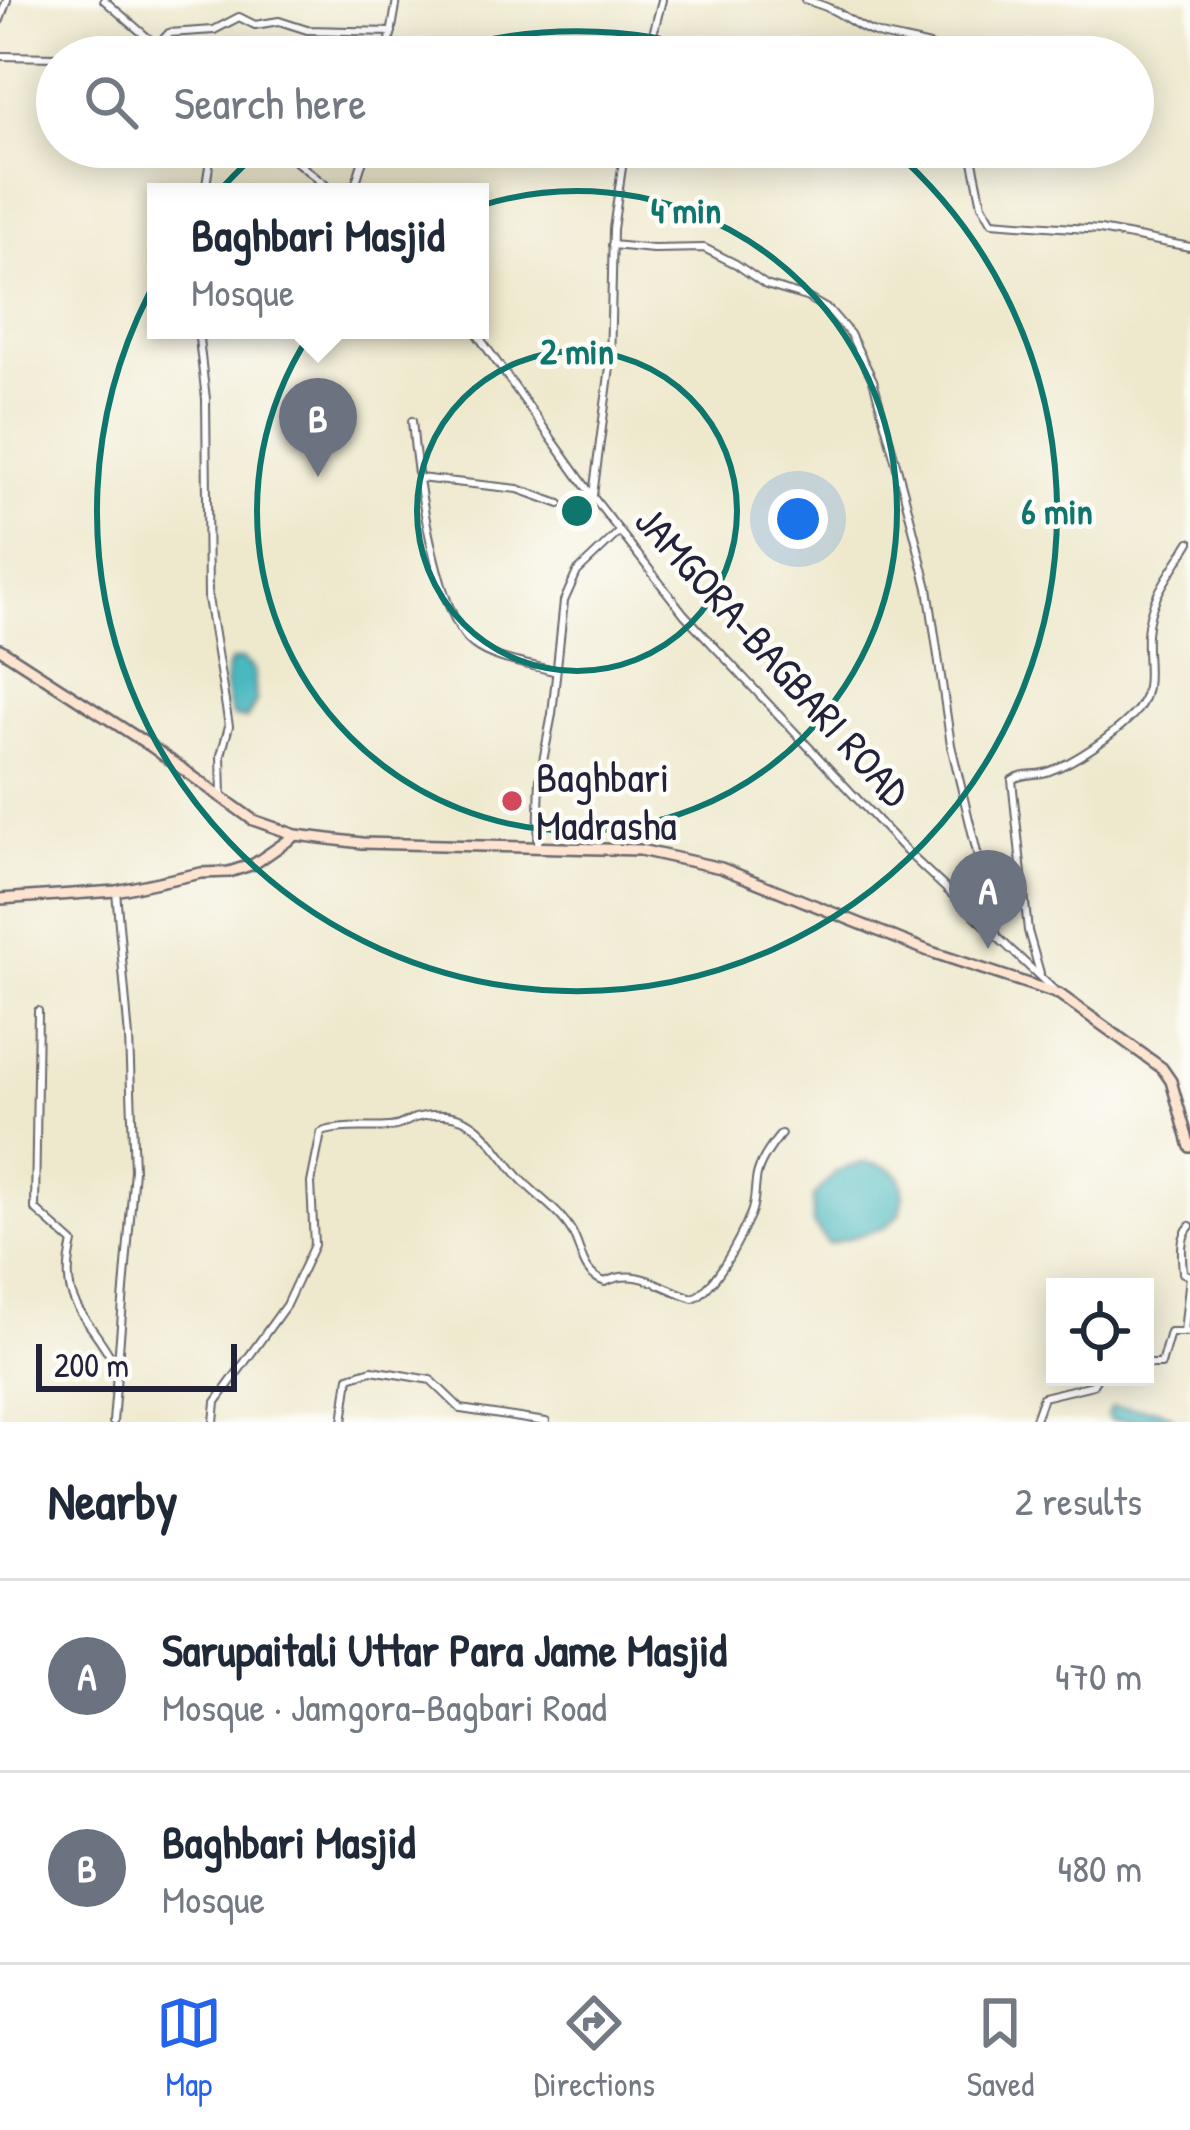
<!DOCTYPE html>
<meta charset="utf-8">
<style>
:root{--surface:#fff;--page:#f2f2f3;--text:#1f2937;--muted:#747a83;--line:#e0e1e3;--accent:#2563eb}
body{margin:0;font-family:"Patrick Hand",sans-serif;background:var(--page);color:var(--text)}
.controls{position:absolute;right:36px;bottom:36px;display:grid;overflow:hidden;border-radius:0px;box-shadow:0 6px 30px #0003}
.controls button{width:108px;height:108px;display:grid;place-items:center;padding:0;border:0;border-bottom:3px solid var(--line);background:var(--surface);color:var(--text);font:60px sans-serif}
.scale{position:absolute;left:36px;bottom:30px;width:201px;box-sizing:border-box;padding-left:12px;border:6px solid #22223b;border-top:0;font-size:33px;line-height:42px;white-space:nowrap;color:#22223b;-webkit-text-stroke:9px #fdfcf7;paint-order:stroke}
.you{position:absolute;left:798px;top:519px;width:42px;height:42px;margin:-30px;border:9px solid #fff;border-radius:50%;background:#1a73e8;box-shadow:0 0 0 18px #1a73e833}
.badge{display:grid;place-items:center;width:78px;height:78px;border-radius:50%;background:var(--accent);color:#fff;font-size:39px;font-weight:700}
.pin{position:absolute;translate:-50% -99px;filter:drop-shadow(0 3px 6px #0008)}
.pin::after{content:'';position:absolute;top:63px;width:42px;height:36px;background:inherit;clip-path:polygon(0 0,100% 0,50% 100%)}
.popup{position:absolute;left:147px;top:183px;width:342px;height:156px;box-sizing:border-box;display:grid;place-content:center;border-radius:0px;background:var(--surface);filter:drop-shadow(0 3px 9px #0005);font-size:39px;white-space:nowrap;color:var(--muted)}
.popup b{font-size:45px;color:var(--text)}
.popup::after{content:'';position:absolute;left:50%;top:100%;margin-left:-24px;border:24px solid transparent;border-top-color:var(--surface)}
.list{margin:0;padding:0;list-style:none}
h2{display:flex;justify-content:space-between;align-items:center;height:156px;margin:0;padding:0 48px;font-size:51px}
h2 small{font-size:39px;font-weight:400;color:var(--muted)}
.list li{display:grid;grid-template-columns:78px 1fr auto;gap:36px;align-items:center;box-sizing:border-box;height:192px;padding:0 48px;border-top:3px solid var(--line)}
.list b{display:block;font-size:45px;white-space:nowrap}
.list p{margin:0;font-size:39px;white-space:nowrap;color:var(--muted)}
.list em{font-size:39px;font-style:normal;color:var(--muted)}
.icon{flex:none;width:66px;height:66px;fill:none;stroke:currentColor;stroke-width:2;stroke-linecap:round;stroke-linejoin:round}
.map{position:relative;flex:none;width:1190px;height:1422px;overflow:hidden}
.search{position:absolute;background:var(--surface);box-shadow:0 6px 30px #0003;left:36px;right:36px;top:36px;height:132px;display:flex;align-items:center;gap:30px;box-sizing:border-box;padding:0 42px;border-radius:66px;color:var(--muted);font-size:45px}
.sheet{height:540px;background:var(--surface)}
nav{display:flex;justify-content:space-around;align-items:center;box-sizing:border-box;height:168px;border-top:3px solid var(--line);background:var(--surface);font-size:33px;color:var(--muted)}
nav a{display:grid;justify-items:center;gap:6px}
nav .on{color:var(--accent)}
.map>svg:first-child{display:block}
.water{fill:#49b8bf;stroke:#366d7d;stroke-width:3}
.lines{fill:none;stroke-linecap:round;stroke-linejoin:round}
.street-casing{stroke:#69676e;stroke-width:10}
.secondary-casing{stroke:#69676e;stroke-width:14}
.street{stroke:#fff;stroke-width:6}
.secondary{stroke:#fde4d1;stroke-width:9}
.ring{fill:none;stroke:#0f766e;stroke-width:6}
.poi-dot{fill:#d1495b;stroke:#fdfcf7;stroke-width:4.5}
.labels{text-anchor:middle;stroke-width:9;stroke-linejoin:round;paint-order:stroke}
.street-label{font-size:42px;fill:#22223b;stroke:#fdfcf7}
.poi-label{font-size:42px;fill:#22223b;stroke:#fdfcf7;text-anchor:start}
.centre{fill:#0f766e;stroke:#fdfcf7;stroke-width:6}
.ring-label{font-size:36px;text-anchor:middle;font-weight:bold;fill:#0f766e;stroke:#fdfcf7;stroke-width:9;stroke-linejoin:round;paint-order:stroke}
</style>
<div class="map">
<svg width="1190" height="1422" viewBox="0 0 1190 1422">
<rect width="100%" height="100%" fill="#fdfcf7"/>
<filter id="ink" filterUnits="userSpaceOnUse"><feTurbulence type="fractalNoise" baseFrequency=".00833" numOctaves="2"/><feDisplacementMap in="SourceGraphic" scale="24" xChannelSelector="R" yChannelSelector="G"/><feConvolveMatrix kernelMatrix="1 2 1 2 8 2 1 2 1" color-interpolation-filters="sRGB"/></filter>
<filter id="wash" filterUnits="userSpaceOnUse"><feTurbulence type="fractalNoise" baseFrequency=".004" numOctaves="4" result="noise"/><feDisplacementMap in="SourceGraphic" scale="48" xChannelSelector="R" yChannelSelector="G"/><feGaussianBlur stdDeviation="2.7" result="paint"/><feColorMatrix in="noise" values="0 0 0 0 0 0 0 0 0 0 0 0 0 0 0 0 0 1.4 0 .05"/><feComposite in="paint" operator="in"/></filter>
<g filter="url(#wash)">
<rect width="100%" height="100%" fill="#eee8cc"/>
<!-- water -->
<g class="water">
<path d="M242,659l12,11 2,32 -10,17 -12,-2c-9,-15 -12,-41 -3,-56z"/>
<path d="M862,1163c37,1 47,14 38,51l-16,14 -56,16 -15,-20v-27l24,-26z"/>
<path d="M1112,1407l45,2 15,7 1,4h-63l-3,-5z"/>
</g>
</g>
<g filter="url(#ink)">
<g class="lines">
<defs>
<g id="street">
<path d="M104,0l66,57"/>
<path d="M805,0c28,8 30,11 53,25 28,18 67,12 94,32"/>
<path d="M0,20l7,-20"/>
<path d="M157,46l12,-13 45,-3 25,-13 16,8 24,-4 28,9 85,2"/>
<path d="M0,56l57,1"/>
<path d="M61,57l105,-4"/>
<path d="M387,57l10,-57"/>
<path d="M647,57l15,-57"/>
<path d="M278,147l56,45"/>
<path d="M970,147l12,58 10,17 108,8 90,17"/>
<path d="M205,192l7,-45"/>
<path d="M353,192l14,-45"/>
<path d="M612,245l41,4 51,-1 32,16 30,21 40,12 23,13 21,24 23,46 31,113 24,95 23,157 46,191"/>
<path d="M198,330l8,69 2,199 21,128 -8,29 1,42"/>
<path d="M474,330l119,167 91,117 223,238 149,140"/>
<path d="M412,421c4,47 24,195 61,223 20,16 56,20 80,27"/>
<path d="M419,478l99,11 42,15"/>
<path d="M593,495l17,-128 3,-138 12,-82"/>
<path d="M538,846l2,-69 12,-63 12,-113 13,-29 43,-41"/>
<path d="M1040,973l-12,-42 -16,-151c12,-8 22,-4 35,-8 29,-10 65,-36 86,-57 23,-22 12,-54 14,-81 3,-39 24,-60 43,-92"/>
<path d="M38,1011l-3,198 38,34c-16,64 15,69 42,122"/>
<path d="M1184,1332l6,-56 -7,-3c-1,-16 -4,-35 7,-47"/>
<path d="M1145,1364h16l9,-32h20"/>
<path d="M113,1422l21,-252 -5,-132 -13,-147"/>
<path d="M214,1422l2,-20 70,-97 28,-60 -3,-62 10,-50 4,-2c22,-6 42,-2 64,-4 11,0 17,-6 26,-9 59,-15 72,22 104,59 16,18 40,33 52,53 12,20 9,43 34,52 33,-16 57,7 88,16 21,-7 49,-63 58,-85 5,-13 3,-25 6,-38 3,-14 15,-30 24,-41"/>
<path d="M343,1422l6,-45 23,-7 59,10 30,29 85,13"/>
<path d="M1034,1422l9,-25 50,-12 4,-8"/>
</g>
<g id="secondary">
<path d="M0,649l152,98 101,73 43,15 66,8 278,7 81,18 210,84 128,42 103,74 9,13 19,66"/>
<path d="M0,899l116,-8 85,-18 28,-1 25,-8 42,-29"/>
</g>
</defs>
<!-- street casing -->
<use href="#street" class="street-casing"/>
<!-- secondary casing -->
<use href="#secondary" class="secondary-casing"/>
<!-- street -->
<use href="#street" class="street"/>
<!-- secondary -->
<use href="#secondary" class="secondary"/>
</g>
</g>
<!-- distance rings -->
<g class="ring">
<circle cx="577" cy="511" r="160"/>
<circle cx="577" cy="511" r="320"/>
<path d="M425 56A480 480 0 0 1 729 56M892 149A480 480 0 1 1 262 149"/>
</g>
<!-- markers -->
<circle class="poi-dot" cx="512" cy="801" r="12"/>
<g class="labels">
<!-- street labels -->
<g class="street-label">
<text transform="translate(773 656) rotate(48)" y="15">JAMGORA-BAGBARI ROAD</text>
</g>
<!-- poi labels -->
<g class="poi-label">
<text x="536" y="792">Baghbari<tspan x="536" dy="48">Madrasha</tspan></text>
</g>
</g>
<circle cx="577" cy="511" r="18" class="centre"/>
<g class="ring-label">
<text x="686" y="223">4 min</text>
<text x="577" y="364">2 min</text>
<text x="1057" y="524">6 min</text>
</g>
</svg>
<div class="controls">
<button><svg class="icon" aria-label="locate" viewBox="0 0 24 24"><circle cx="12" cy="12" r="6"/><path d="M12 2v4M12 18v4M2 12h4M18 12h4"/></svg></button>
</div>
<div class="scale">200 m</div>
<div class="you"></div>
<div class="pin badge" style="left:988px;top:949px;background:#6b7280">A</div>
<div class="pin badge" style="left:318px;top:477px;background:#6b7280">B</div>
<div class="popup"><b>Baghbari Masjid</b>Mosque</div>
<div class="search"><svg class="icon" aria-label="search" viewBox="0 0 24 24"><circle cx="10" cy="10" r="6"/><path d="M15 15l6 6"/></svg>Search here</div>
</div>
<section class="sheet">
<h2>Nearby<small>2 results</small></h2>
<ul class="list">
<li><span class="badge" style="background:#6b7280">A</span><div><b>Sarupaitali Uttar Para Jame Masjid</b><p>Mosque · Jamgora-Bagbari Road</p></div><em>470 m</em></li>
<li><span class="badge" style="background:#6b7280">B</span><div><b>Baghbari Masjid</b><p>Mosque</p></div><em>480 m</em></li>
</ul>
</section>
<nav>
<a class="on"><svg class="icon" aria-label="map" viewBox="0 0 24 24"><path d="M3 6l6-2 6 2 6-2v14l-6 2-6-2-6 2zM9 4v14M15 6v14"/></svg>Map</a>
<a><svg class="icon" aria-label="directions" viewBox="0 0 24 24"><path d="M12 3l9 9-9 9-9-9zM9 14v-3h6M13 9l2 2-2 2"/></svg>Directions</a>
<a><svg class="icon" aria-label="saved" viewBox="0 0 24 24"><path d="M7 4h10v16l-5-4-5 4z"/></svg>Saved</a>
</nav>
